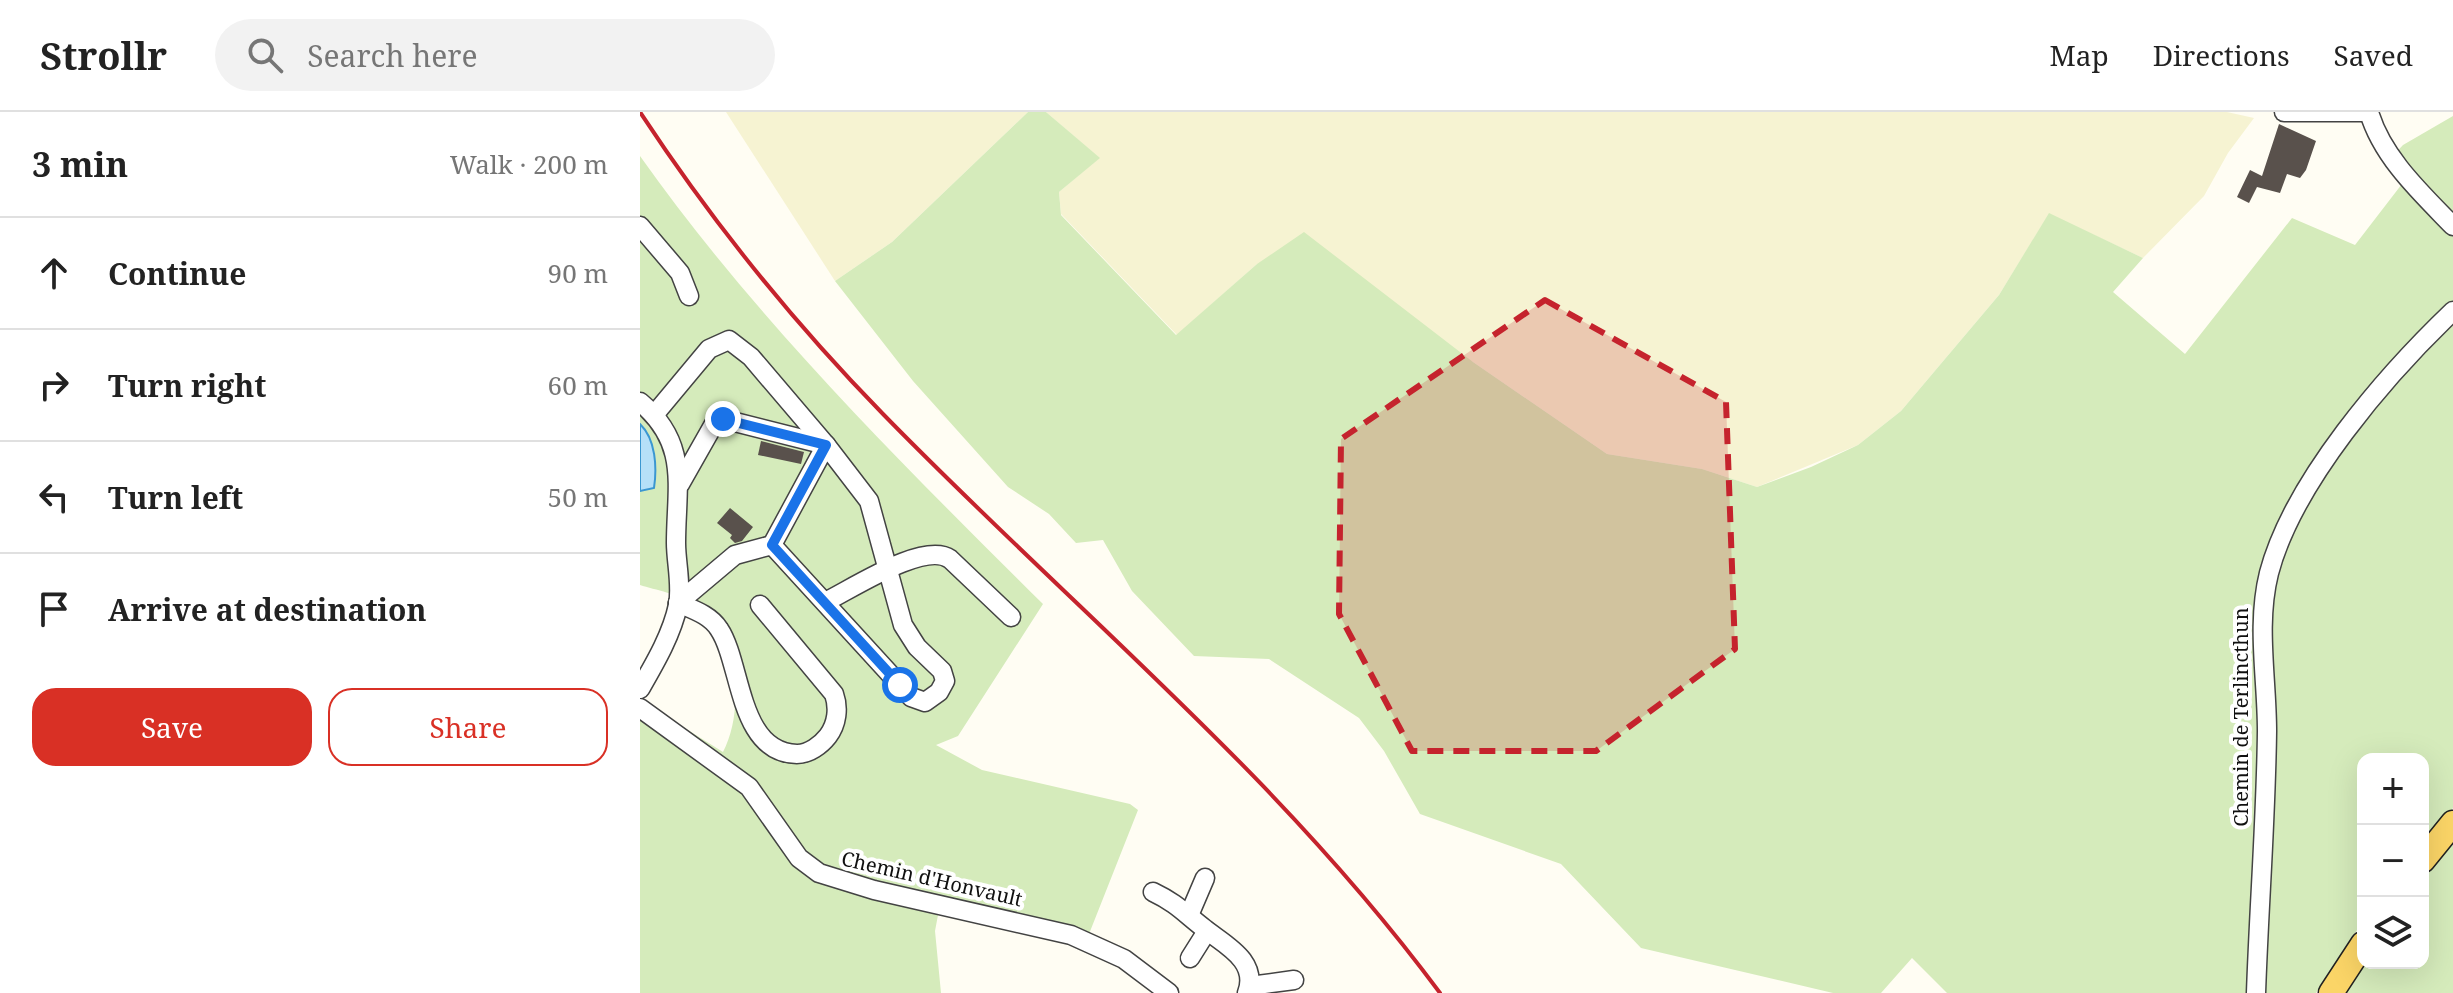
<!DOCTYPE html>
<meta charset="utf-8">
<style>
:root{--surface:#fff;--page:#f2f2f2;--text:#222;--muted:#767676;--line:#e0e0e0;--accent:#d93025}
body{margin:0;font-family:"Noto Serif",serif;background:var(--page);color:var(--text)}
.controls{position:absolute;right:24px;bottom:24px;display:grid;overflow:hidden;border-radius:16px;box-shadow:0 8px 32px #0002}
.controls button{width:72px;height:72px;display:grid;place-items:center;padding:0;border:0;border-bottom:2px solid var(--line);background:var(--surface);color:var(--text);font:40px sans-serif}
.stop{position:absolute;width:24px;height:24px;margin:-18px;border:6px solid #1a73e8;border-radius:50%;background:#fff}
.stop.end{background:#1a73e8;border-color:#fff;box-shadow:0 2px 8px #0008}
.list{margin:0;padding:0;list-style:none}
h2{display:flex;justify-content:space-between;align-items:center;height:104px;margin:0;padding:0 32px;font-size:34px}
h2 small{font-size:26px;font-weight:400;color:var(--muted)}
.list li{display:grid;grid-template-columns:52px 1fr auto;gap:24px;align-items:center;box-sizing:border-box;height:112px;padding:0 32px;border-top:2px solid var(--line)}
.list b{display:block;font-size:30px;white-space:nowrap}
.list em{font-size:26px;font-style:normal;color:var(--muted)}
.actions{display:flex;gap:16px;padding:24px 32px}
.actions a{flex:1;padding:18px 0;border:2px solid var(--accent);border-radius:24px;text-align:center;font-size:28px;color:var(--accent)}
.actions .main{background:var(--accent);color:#fff}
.icon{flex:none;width:44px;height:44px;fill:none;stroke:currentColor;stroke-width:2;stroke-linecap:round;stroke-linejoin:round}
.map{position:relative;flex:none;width:1813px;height:881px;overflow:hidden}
header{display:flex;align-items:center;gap:48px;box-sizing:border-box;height:112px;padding:0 40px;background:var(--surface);border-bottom:2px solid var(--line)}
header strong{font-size:38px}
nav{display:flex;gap:44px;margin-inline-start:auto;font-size:28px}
.search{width:560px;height:72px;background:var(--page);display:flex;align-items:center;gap:20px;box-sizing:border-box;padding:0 28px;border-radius:44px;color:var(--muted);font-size:30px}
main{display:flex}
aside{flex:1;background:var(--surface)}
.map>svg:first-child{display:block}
.farmland{fill:#f6f3d2}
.green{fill:#d5ebbb}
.water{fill:#b6e0f8;stroke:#3b97d1;stroke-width:2}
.building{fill:#59514c}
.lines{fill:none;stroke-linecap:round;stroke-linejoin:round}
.minor-casing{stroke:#434343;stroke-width:21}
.major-casing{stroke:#212121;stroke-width:27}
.minor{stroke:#fff;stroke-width:18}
.major{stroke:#fbd567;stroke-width:24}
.rail{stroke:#c5232d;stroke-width:4}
.route{stroke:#1a73e8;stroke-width:10}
.marked{fill:#c5232d;fill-opacity:0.2;stroke:#c5232d;stroke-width:6;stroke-dasharray:16 10;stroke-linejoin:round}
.labels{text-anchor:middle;stroke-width:8;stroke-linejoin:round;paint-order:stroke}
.street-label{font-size:20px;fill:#101010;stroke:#fff}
</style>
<header>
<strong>Strollr</strong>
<div class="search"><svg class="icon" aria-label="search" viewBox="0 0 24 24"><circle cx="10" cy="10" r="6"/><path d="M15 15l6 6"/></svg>Search here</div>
<nav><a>Map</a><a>Directions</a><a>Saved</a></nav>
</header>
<main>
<aside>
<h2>3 min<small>Walk · 200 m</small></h2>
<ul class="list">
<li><svg class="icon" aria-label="ahead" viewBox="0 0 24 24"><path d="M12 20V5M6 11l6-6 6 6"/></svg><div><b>Continue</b></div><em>90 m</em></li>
<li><svg class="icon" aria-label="right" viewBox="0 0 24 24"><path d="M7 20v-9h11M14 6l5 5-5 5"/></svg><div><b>Turn right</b></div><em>60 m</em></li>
<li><svg class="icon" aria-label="left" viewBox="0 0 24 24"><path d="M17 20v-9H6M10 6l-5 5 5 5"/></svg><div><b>Turn left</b></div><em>50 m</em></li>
<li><svg class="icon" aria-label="arrive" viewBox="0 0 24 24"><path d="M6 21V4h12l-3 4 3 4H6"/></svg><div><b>Arrive at destination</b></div></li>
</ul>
<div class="actions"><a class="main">Save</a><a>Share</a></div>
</aside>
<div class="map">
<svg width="1813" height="881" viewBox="0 0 1813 881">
<rect width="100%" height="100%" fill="#fffdf3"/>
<!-- farmland -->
<g class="farmland">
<path d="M86,0h302l-136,130 -57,39z"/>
<path d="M406,0h1181l27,6 -26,35 -24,43 -61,62 -94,-44 -50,81 -98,116 -43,34 -101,42 -55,-18 -95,-15 -134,-92 -216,-98 -80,71 -116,-121 -2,-22 40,-34z"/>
</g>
<!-- green -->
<g class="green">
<path d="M388,0h18l54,46 -41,34 2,23 115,120 81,-71 47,-32 169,130 134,92 95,15 55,18 54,-20 47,-22 43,-34 98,-116 50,-82 94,45 -30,34 72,62 107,-136 63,27 50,-65 -16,-20 14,-15 50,-29v692l-30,37v-86h-60v162l-47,72h-369l-35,-35 -31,35h-48l-192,-45 -80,-84 -141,-50 -36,-63 -25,-33 -90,-59 -75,-3 -62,-65 -29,-51 -27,3 -27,-29 -41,-27 -95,-106 -78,-100 57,-39z"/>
<path d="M0,44c117,165 260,306 403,448l-85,132 -22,9 46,25 148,34 8,6 -49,124 -148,-35 -6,32 6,62h-301v-293l83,52c24,-47 12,-114 -30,-148 -13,-10 -38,-14 -53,-19z"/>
<path d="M1813,729v152h-110l20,-30h60v-86z"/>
</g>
<!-- water -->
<path class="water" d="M0,312c16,15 17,44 14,64l-14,3z"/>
<!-- building -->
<g class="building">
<path d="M1639,12l37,17 -10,29 -6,8 -13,-4 -7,19 -23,-6 -8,16 -12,-6 13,-27 12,6z"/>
<path d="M121,329l43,11 -3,12 -43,-9z"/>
<path d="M90,396l23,19 -11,14 -7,2 -5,-5 2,-3 -15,-12z"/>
</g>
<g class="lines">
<defs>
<g id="minor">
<path d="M1644,0h78"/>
<path d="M1729,0c13,45 52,81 84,114"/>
<path d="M0,114l40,47 9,23"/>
<path d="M0,290c50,42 36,85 36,141 0,19 6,43 2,62 -6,29 -23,58 -38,84"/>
<path d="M14,303l55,-66 20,-9 22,17 75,88"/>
<path d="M40,372l34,-60 9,-5 103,26"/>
<path d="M185,490c27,-13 99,-61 125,-43l61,58"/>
<path d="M38,491l57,-48 37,-10 139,152 14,5 14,-10 6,-11 -3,-10 -25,-24 -14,-22 -34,-124 -43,-56 -54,100"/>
<path d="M38,491c16,7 32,12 41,26 23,34 19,124 78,125 12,0 24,-9 31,-18 9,-12 11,-28 6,-42l-74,-89"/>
<path d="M0,596l109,79 50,71 20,15 55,17 197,45 53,24 45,34"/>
<path d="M513,780c25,12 31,21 52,37 20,16 54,32 42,64"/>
<path d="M550,801l15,-35"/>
<path d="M550,846l17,-27"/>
<path d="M610,874l44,-6"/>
<path d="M1616,881c3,-87 10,-175 11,-262 0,-53 -11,-106 2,-158 24,-91 117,-198 184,-262"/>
</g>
<g id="major">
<path d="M1783,748l30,-37"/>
<path d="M1691,881l32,-49"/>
</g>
</defs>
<!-- minor casing -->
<use href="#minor" class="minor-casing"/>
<!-- major casing -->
<use href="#major" class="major-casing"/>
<!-- minor -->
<use href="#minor" class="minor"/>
<!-- major -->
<use href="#major" class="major"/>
<!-- rail -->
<path class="rail" d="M0,0c71,108 152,209 243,302 187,192 396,361 557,579"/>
</g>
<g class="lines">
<!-- route -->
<path class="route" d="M83,307l103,26 -54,100 128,140"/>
</g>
<!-- marked area -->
<path class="marked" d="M905,188l181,102 9,247 -139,102h-184l-73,-137 2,-175z"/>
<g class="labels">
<!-- street labels -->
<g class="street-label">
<text transform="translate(1601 605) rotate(-90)" y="7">Chemin de Terlincthun</text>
<text transform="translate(292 767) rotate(13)" y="7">Chemin d'Honvault</text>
</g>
</g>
</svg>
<div class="controls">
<button>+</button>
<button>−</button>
<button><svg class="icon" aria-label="layers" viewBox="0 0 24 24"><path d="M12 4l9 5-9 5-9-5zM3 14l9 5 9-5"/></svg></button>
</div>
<div class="stop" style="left:260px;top:573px"></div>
<div class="stop end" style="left:83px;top:307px"></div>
</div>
</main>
